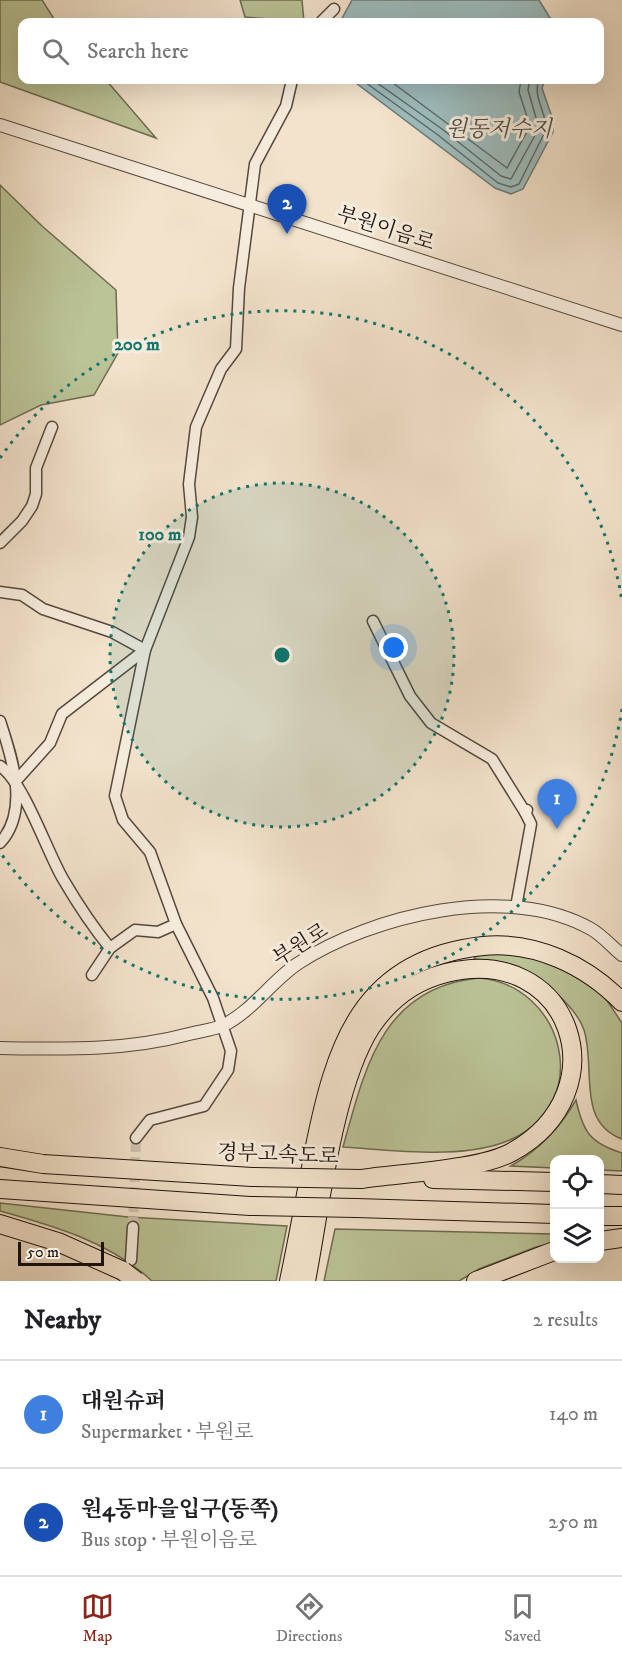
<!DOCTYPE html>
<meta charset="utf-8">
<style>
:root{--surface:#fff;--page:#f2f2f2;--text:#202124;--muted:#757577;--line:#e0e0e0;--accent:#8f2418}
body{margin:0;font-family:"IM FELL DW Pica","Noto Serif KR",serif;background:var(--page);color:var(--text)}
.controls{position:absolute;right:18px;bottom:18px;display:grid;overflow:hidden;border-radius:12px;box-shadow:0 6px 24px #0002}
.controls button{width:54px;height:54px;display:grid;place-items:center;padding:0;border:0;border-bottom:2px solid var(--line);background:var(--surface);color:var(--text);font:30px sans-serif}
.scale{position:absolute;left:18px;bottom:15px;width:86px;box-sizing:border-box;padding-left:6px;border:3px solid #20140f;border-top:0;font-size:16px;line-height:21px;white-space:nowrap;color:#20140f;-webkit-text-stroke:4px #f7edde;paint-order:stroke}
.you{position:absolute;left:394px;top:648px;width:21px;height:21px;margin:-15px;border:4px solid #fff;border-radius:50%;background:#1a73e8;box-shadow:0 0 0 9px #1a73e833}
.badge{display:grid;place-items:center;width:39px;height:39px;border-radius:50%;background:var(--accent);color:#fff;font-size:20px;font-weight:700}
.pin{position:absolute;translate:-50% -50px;filter:drop-shadow(0 2px 3px #0008)}
.pin::after{content:'';position:absolute;top:32px;width:21px;height:18px;background:inherit;clip-path:polygon(0 0,100% 0,50% 100%)}
.list{margin:0;padding:0;list-style:none}
h2{display:flex;justify-content:space-between;align-items:center;height:78px;margin:0;padding:0 24px;font-size:26px}
h2 small{font-size:20px;font-weight:400;color:var(--muted)}
.list li{display:grid;grid-template-columns:39px 1fr auto;gap:18px;align-items:center;box-sizing:border-box;height:108px;padding:0 24px;border-top:2px solid var(--line)}
.list b{display:block;font-size:22px;white-space:nowrap}
.list p{margin:0;font-size:20px;white-space:nowrap;color:var(--muted)}
.list em{font-size:20px;font-style:normal;color:var(--muted)}
.icon{flex:none;width:33px;height:33px;fill:none;stroke:currentColor;stroke-width:2;stroke-linecap:round;stroke-linejoin:round}
.map{position:relative;flex:none;width:622px;height:1281px;overflow:hidden}
.search{position:absolute;background:var(--surface);box-shadow:0 6px 24px #0002;left:18px;right:18px;top:18px;height:66px;display:flex;align-items:center;gap:15px;box-sizing:border-box;padding:0 21px;border-radius:12px;color:var(--muted);font-size:22px}
.sheet{height:294px;background:var(--surface)}
nav{display:flex;justify-content:space-around;align-items:center;box-sizing:border-box;height:84px;border-top:2px solid var(--line);background:var(--surface);font-size:16px;color:var(--muted)}
nav a{display:grid;justify-items:center;gap:3px}
nav .on{color:var(--accent)}
.map>svg:first-child{display:block}
.green{fill:#bbc497;stroke:#6e6c53;stroke-width:1.5}
.water{fill:#9dbdbe;stroke:#6b7978;stroke-width:1.5}
.lines{fill:none;stroke-linecap:round;stroke-linejoin:round}
.shore{stroke:#5e6866;stroke-width:1.5}
.minor-tunnel{stroke:#d3c4b0;stroke-width:10;stroke-dasharray:10 5;stroke-linecap:butt}
.minor-casing{stroke:#55483e;stroke-width:13}
.tertiary-casing{stroke:#55483e;stroke-width:14}
.motorway-casing{stroke:#20140f;stroke-width:20}
.minor{stroke:#f7edde;stroke-width:10}
.tertiary{stroke:#f7edde;stroke-width:12}
.motorway{stroke:#f3e3cc;stroke-width:18}
.motorway-bridge-casing{stroke:#20140f;stroke-width:20;stroke-linecap:butt}
.motorway-bridge{stroke:#f3e3cc;stroke-width:18}
.ring{fill:none;stroke:#0f766e;stroke-width:3;stroke-dasharray:3 6}
.labels{text-anchor:middle;stroke-width:6;stroke-linejoin:round;paint-order:stroke}
.street-label{font-size:21px;fill:#20140f;stroke:#f7edde}
.water-label{font-size:22px;font-style:italic;fill:#4c4f4c;stroke:#f7edde}
.centre{fill:#0f766e;stroke:#f7edde;stroke-width:3}
.ring-label{font-size:18px;text-anchor:middle;font-weight:bold;fill:#0f766e;stroke:#f7edde;stroke-width:6;stroke-linejoin:round;paint-order:stroke}
</style>
<div class="map">
<svg width="622" height="1281" viewBox="0 0 622 1281">
<rect width="100%" height="100%" fill="#f3e3cc"/>
<filter id="stains"><feTurbulence type="fractalNoise" baseFrequency=".00333" numOctaves="4"/><feColorMatrix values="0 0 0 0 .2 0 0 0 0 .09 0 0 0 0 .02 0 0 0 .5 -.17"/></filter>
<radialGradient id="worn" r=".72"><stop offset=".6" stop-color="#630" stop-opacity="0"/><stop offset="1" stop-color="#630" stop-opacity=".3"/></radialGradient>
<!-- green -->
<g class="green">
<path d="M0,0h42l14,22h-34v58h84l50,58 -156,-56z"/>
<path d="M240,0h62l2,22 -59,-5z"/>
<path d="M0,185l42,41 74,64 2,63 -24,42 -53,10 -41,20z"/>
<path d="M516,952l36,11 26,15 26,18 18,27v116c-46,-17 -26,-71 -38,-109 -7,-22 -44,-54 -65,-63 -13,-6 -31,-7 -45,-8l3,-5z"/>
<path d="M479,978c84,7 115,121 35,160 -47,23 -120,12 -171,9 22,-79 39,-160 136,-169z"/>
<path d="M576,1100c7,32 14,43 46,53v18l-22,-1v-10h-46v8l-43,-2c29,-17 48,-37 65,-66z"/>
<path d="M0,1203l128,14 159,9 -11,55h-124c-42,-39 -98,-55 -152,-70z"/>
<path d="M335,1229l219,5v9l-18,4 -57,22 -20,12h-135z"/>
</g>
<!-- water -->
<g class="water">
<path d="M352,0h187l11,18 9,4h-219z"/>
<path d="M352,80h193l-3,8 11,32v12l-30,57 -12,5 -16,-6z"/>
</g>
<g class="lines">
<!-- shore -->
<g class="shore">
<path d="M362,80l76,55 60,48 13,4 8,-3 27,-54c1,-17 -14,-34 -7,-50"/>
<path d="M373,80l69,49 59,47 10,3 28,-51 -11,-38 2,-10"/>
<path d="M389,80l118,88 23,-42 -11,-34 2,-12"/>
</g>
<!-- minor-tunnel -->
<path class="minor-tunnel" d="M133,1227l3,-89"/>
<defs>
<g id="minor">
<path d="M321,22l13,-13"/>
<path d="M0,543l22,-22 10,-15 4,-12v-26l16,-41"/>
<path d="M0,592l22,3 21,14 69,23 33,18 -83,64 -12,29 -35,39"/>
<path d="M373,621l37,75 21,27 61,36 33,53"/>
<path d="M0,721c12,37 30,89 0,122"/>
<path d="M0,766c24,16 47,86 63,113 14,24 29,47 47,69"/>
<path d="M516,907l15,-83 -6,-12 2,-2"/>
<path d="M92,975l18,-27 25,-18 23,2 18,-8"/>
<path d="M136,1138l14,-18 54,-14 24,-36 3,-19 -18,-53 -37,-74 -26,-72 -27,-32 -8,-24 30,-146 44,-113 3,-20 -3,-33 7,-57 25,-58 15,-20 3,-61 16,-124 31,-58 6,-26"/>
<path d="M131,1260l2,-33"/>
</g>
<g id="tertiary">
<path d="M0,125l622,200"/>
<path d="M0,1048c64,1 126,3 189,-14 11,-3 24,-4 35,-9 28,-14 47,-43 73,-61 75,-49 211,-82 294,-35 11,6 21,18 31,26"/>
</g>
<g id="motorway">
<path d="M0,1157l43,7 209,13"/>
<path d="M433,1179l121,3"/>
<path d="M600,1184l22,1"/>
<path d="M0,1189l250,17"/>
<path d="M356,1208l198,6"/>
<path d="M600,1216h22"/>
<path d="M0,1224l58,18 65,29"/>
<path d="M600,1241l22,-3"/>
<path d="M289,1281c9,-43 17,-86 25,-130 21,-105 47,-192 169,-205 52,-5 103,19 139,56"/>
<path d="M306,1281c14,-72 27,-194 65,-254 18,-27 43,-46 75,-54 124,-31 176,118 66,179 -32,18 -112,21 -151,27"/>
<path d="M476,1281l78,-30"/>
</g>
</defs>
<!-- minor casing -->
<use href="#minor" class="minor-casing"/>
<!-- tertiary casing -->
<use href="#tertiary" class="tertiary-casing"/>
<!-- motorway casing -->
<use href="#motorway" class="motorway-casing"/>
<!-- minor -->
<use href="#minor" class="minor"/>
<!-- tertiary -->
<use href="#tertiary" class="tertiary"/>
<!-- motorway -->
<use href="#motorway" class="motorway"/>
<defs>
<g id="motorway-bridge">
<path d="M252,1177l109,2"/>
<path d="M250,1206l106,2"/>
<path d="M123,1271l13,10"/>
</g>
</defs>
<!-- motorway-bridge casing -->
<use href="#motorway-bridge" class="motorway-bridge-casing"/>
<!-- motorway-bridge -->
<use href="#motorway-bridge" class="motorway-bridge"/>
</g>
<!-- distance rings -->
<circle cx="282" cy="655" r="172" fill="#0f766e" fill-opacity=".12"/>
<g class="ring">
<circle cx="282" cy="655" r="172"/>
<path d="M622 709A344 344 0 0 1 0 852M0 458A344 344 0 0 1 622 601"/>
</g>
<g class="labels">
<!-- street labels -->
<g class="street-label">
<text transform="translate(386 228) rotate(18)" y="7">부원이음로</text>
<text transform="translate(300 944) rotate(-32)" y="7">부원로</text>
<text transform="translate(278 1154) rotate(2)" y="7">경부고속도로</text>
</g>
<!-- water labels -->
<g class="water-label">
<text x="499" y="136">원동저수지</text>
</g>
</g>
<circle cx="282" cy="655" r="9" class="centre"/>
<g class="ring-label">
<text x="137" y="350">200 m</text>
<text x="160" y="540">100 m</text>
</g>
<rect width="100%" height="100%" filter="url(#stains)"/>
<rect width="100%" height="100%" fill="url(#worn)"/>
</svg>
<div class="controls">
<button><svg class="icon" aria-label="locate" viewBox="0 0 24 24"><circle cx="12" cy="12" r="6"/><path d="M12 2v4M12 18v4M2 12h4M18 12h4"/></svg></button>
<button><svg class="icon" aria-label="layers" viewBox="0 0 24 24"><path d="M12 4l9 5-9 5-9-5zM3 14l9 5 9-5"/></svg></button>
</div>
<div class="scale">50 m</div>
<div class="you"></div>
<div class="pin badge" style="left:557px;top:829px;background:#3f7fe0">1</div>
<div class="pin badge" style="left:287px;top:234px;background:#1a4fb4">2</div>
<div class="search"><svg class="icon" aria-label="search" viewBox="0 0 24 24"><circle cx="10" cy="10" r="6"/><path d="M15 15l6 6"/></svg>Search here</div>
</div>
<section class="sheet">
<h2>Nearby<small>2 results</small></h2>
<ul class="list">
<li><span class="badge" style="background:#3f7fe0">1</span><div><b>대원슈퍼</b><p>Supermarket · 부원로</p></div><em>140 m</em></li>
<li><span class="badge" style="background:#1a4fb4">2</span><div><b>원4동마을입구(동쪽)</b><p>Bus stop · 부원이음로</p></div><em>250 m</em></li>
</ul>
</section>
<nav>
<a class="on"><svg class="icon" aria-label="map" viewBox="0 0 24 24"><path d="M3 6l6-2 6 2 6-2v14l-6 2-6-2-6 2zM9 4v14M15 6v14"/></svg>Map</a>
<a><svg class="icon" aria-label="directions" viewBox="0 0 24 24"><path d="M12 3l9 9-9 9-9-9zM9 14v-3h6M13 9l2 2-2 2"/></svg>Directions</a>
<a><svg class="icon" aria-label="saved" viewBox="0 0 24 24"><path d="M7 4h10v16l-5-4-5 4z"/></svg>Saved</a>
</nav>
